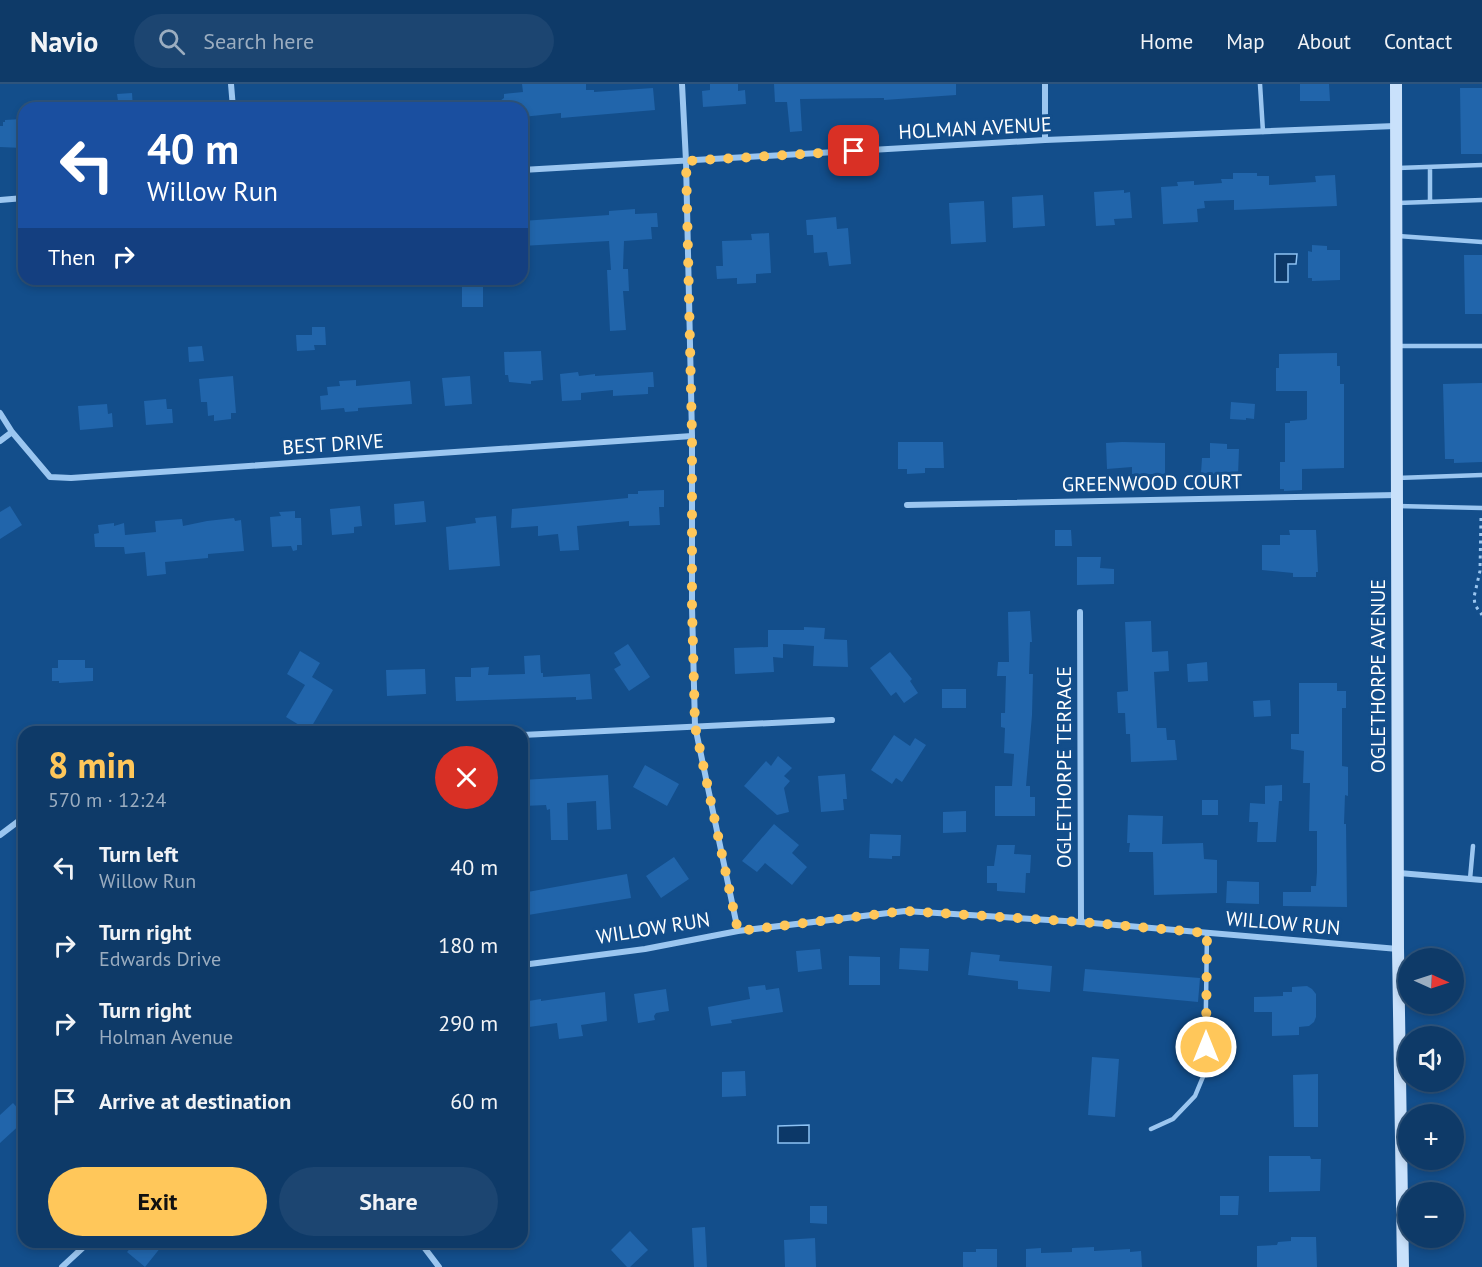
<!DOCTYPE html>
<meta charset="utf-8">
<style>
:root{--surface:#0e3a68;--page:#1c4571;--text:#f1f3f6;--muted:#9badc0;--line:#2e547c;--accent:#ffc75a}
body{margin:0;font-family:"PT Sans",sans-serif;background:var(--page);color:var(--text);height:100vh;display:flex;flex-direction:column;font-size:22px;white-space:nowrap}
*{box-sizing:border-box;margin:0}
p{font-size:20px;color:var(--muted)}
.icon{flex:none;width:33px;height:33px;fill:none;stroke:currentColor;stroke-width:2;stroke-linecap:round;stroke-linejoin:round}
.map{position:relative;flex:1;overflow:hidden}
.drawer{position:absolute;left:18px;top:642px;width:510px;height:522px;display:flex;flex-direction:column;background:var(--surface);border-radius:18px;box-shadow:0 3px 9px #0003,0 0 0 2px var(--line)}
.drawer>*{flex:none}
.guide{position:absolute;left:18px;top:18px;width:510px;height:183px;border-radius:18px;box-shadow:0 3px 9px #0003,0 0 0 2px var(--line);background:#1a4fa0;color:#fff;overflow:hidden}
.needle{width:39px;rotate:93deg}
.controls{position:absolute;left:1398px;top:864px;display:grid;gap:12px}
.controls a{display:grid;place-items:center;width:66px;height:66px;border-radius:50%;background:var(--surface);box-shadow:0 3px 9px #0003,0 0 0 2px var(--line);font-size:30px}
.pin{position:absolute;display:grid;place-items:center;width:51px;height:51px;color:#fff;margin:-26px;border-radius:12px;box-shadow:0 3px 9px #0006}
.me{position:absolute;width:66px;margin:-33px;rotate:0deg;stroke-linejoin:round;filter:drop-shadow(0 0 4px #0008)}
.turn{display:flex;align-items:center;gap:21px;height:126px;padding:0 30px;font-size:27px}
.turn .icon{width:78px;height:78px;stroke-width:2.5}
.turn b{display:block;font-size:42px;line-height:51px}
.then{display:flex;align-items:center;height:57px;padding:0 30px;background:#0003;gap:12px;font-size:22px}
.round{display:grid;place-items:center;flex:none;width:63px;height:63px;border-radius:32px;background:var(--page)}
.headline{display:flex;align-items:center;justify-content:space-between;height:102px;padding:0 30px}
h1{font-size:36px;font-weight:600;line-height:45px;color:var(--accent)}
.button{display:flex;gap:12px;margin-top:auto;padding:12px 30px}
.button a{flex:1;height:69px;border-radius:36px;background:var(--accent);color:#111;font-size:24px;font-weight:600;line-height:69px;text-align:center}
.button a+a{background:var(--page);color:var(--text)}
ul{padding:0;list-style:none}
li{display:flex;align-items:center;gap:18px;height:78px;padding:0 30px}
li div{flex:1}
li b{display:block;font-size:22px}
li em{font-style:normal}
header{display:flex;align-items:center;gap:36px;box-sizing:border-box;height:84px;padding:0 30px;background:var(--surface);border-bottom:2px solid var(--line)}
header strong{font-size:28px}
nav{display:flex;gap:33px;margin-inline-start:auto;font-size:21px}
.search{width:420px;height:54px;background:var(--page);display:flex;align-items:center;gap:15px;box-sizing:border-box;padding:0 21px;border-radius:33px;color:var(--muted);font-size:22px}
.map>svg:first-child{display:block}
.water{fill:#0c3868;stroke:#8dc2f4;stroke-width:1.5}
.building{fill:#2165ab}
.lines{fill:none;stroke-linecap:round;stroke-linejoin:round}
.path{stroke:#9bc6f0;stroke-width:3;stroke-dasharray:3 4.5;stroke-linecap:butt}
.service{stroke:#9bc6f0;stroke-width:4.5}
.minor{stroke:#9bc6f0;stroke-width:6}
.secondary{stroke:#c9e1fb;stroke-width:12}
.route{stroke:#ffc75a;stroke-width:10;stroke-dasharray:0 18}
.labels{text-anchor:middle;stroke-width:6;stroke-linejoin:round;paint-order:stroke}
.street-label{font-size:20px;fill:#fff;stroke:#134e8b}
</style>
<header>
<strong>Navio</strong>
<div class="search"><svg class="icon" aria-label="search" viewBox="0 0 24 24"><circle cx="10" cy="10" r="6"/><path d="M15 15l6 6"/></svg>Search here</div>
<nav><a>Home</a><a>Map</a><a>About</a><a>Contact</a></nav>
</header>
<div class="map">
<svg width="1482" height="1183" viewBox="0 0 1482 1183">
<rect width="100%" height="100%" fill="#134e8b"/>
<!-- water -->
<path class="water" d="M 1275,170 L 1297,170 L 1296,180 L 1288,180 L 1288,198 L 1275,198 Z
M 809,1041 L 809,1059 L 778,1059 L 778,1042 Z"/>
<!-- building -->
<path class="building" d="M 522,0 L 586,0 L 586,6 L 594,6 L 594,8 L 653,4 L 655,26 L 561,34 L 561,29 L 522,33 L 522,24 L 490,24 L 504,14 L 504,10 L 523,8 Z
M 710,0 L 738,0 L 738,7 L 745,6 L 746,20 L 703,23 L 702,7 L 710,6 Z
M 774,0 L 956,0 L 956,11 L 884,16 L 884,14 L 800,15 L 802,47 L 790,48 L 787,18 L 775,18 Z
M 1300,0 L 1329,0 L 1330,17 L 1300,17 Z
M 1460,4 L 1482,4 L 1482,70 L 1461,70 Z
M 132,9 L 133,24 L 119,24 L 117,10 Z
M 21,35 L 23,64 L 0,63 L 0,42 L 3,42 L 3,38 L 5,38 L 5,36 Z
M 1233,89 L 1257,89 L 1257,92 L 1269,92 L 1269,101 L 1316,98 L 1315,92 L 1335,91 L 1337,122 L 1234,126 L 1234,116 L 1204,117 L 1205,124 L 1197,125 L 1198,138 L 1163,140 L 1161,103 L 1178,102 L 1177,98 L 1194,97 L 1194,101 L 1222,99 L 1221,95 L 1233,95 Z
M 1124,106 L 1124,109 L 1130,108 L 1132,134 L 1114,135 L 1115,141 L 1096,142 L 1094,108 Z
M 1043,111 L 1045,142 L 1013,144 L 1012,113 Z
M 984,117 L 986,158 L 951,160 L 949,119 Z
M 635,125 L 635,130 L 657,129 L 658,143 L 651,143 L 652,155 L 624,157 L 623,185 L 628,185 L 629,207 L 623,207 L 626,246 L 610,247 L 607,186 L 611,186 L 609,157 L 522,162 L 522,137 L 609,131 L 609,127 Z
M 836,133 L 837,145 L 848,144 L 851,180 L 829,182 L 827,168 L 814,169 L 813,151 L 807,151 L 806,136 Z
M 769,149 L 771,189 L 756,190 L 756,199 L 737,200 L 737,194 L 717,195 L 716,182 L 723,182 L 722,157 L 752,156 L 751,150 Z
M 1312,161 L 1327,162 L 1327,166 L 1340,166 L 1340,196 L 1312,197 L 1312,194 L 1308,194 L 1308,167 L 1312,168 Z
M 1464,171 L 1482,171 L 1482,230 L 1465,230 Z
M 462,195 L 483,195 L 483,223 L 462,223 Z
M 312,243 L 325,243 L 326,261 L 314,261 L 315,266 L 297,267 L 296,251 L 312,251 Z
M 202,262 L 204,277 L 189,278 L 188,263 Z
M 541,267 L 543,296 L 531,297 L 531,300 L 509,298 L 508,291 L 505,291 L 504,268 Z
M 1337,269 L 1337,282 L 1340,282 L 1340,300 L 1344,300 L 1344,384 L 1302,385 L 1302,406 L 1284,407 L 1284,405 L 1280,405 L 1280,378 L 1285,378 L 1285,339 L 1290,339 L 1290,337 L 1305,336 L 1307,335 L 1307,307 L 1276,307 L 1276,284 L 1279,284 L 1279,270 Z
M 578,288 L 579,292 L 595,290 L 595,292 L 653,288 L 654,303 L 648,303 L 648,310 L 613,312 L 613,306 L 581,309 L 581,316 L 562,317 L 560,290 Z
M 233,292 L 236,329 L 231,329 L 231,335 L 214,337 L 214,331 L 208,332 L 207,318 L 201,318 L 199,295 Z
M 470,292 L 472,320 L 445,322 L 442,294 Z
M 356,296 L 356,302 L 410,297 L 412,320 L 358,324 L 358,327 L 345,328 L 344,324 L 321,326 L 320,312 L 328,311 L 327,303 L 340,302 L 339,297 Z
M 1482,299 L 1482,378 L 1454,379 L 1454,375 L 1445,375 L 1443,300 Z
M 166,315 L 167,325 L 172,325 L 173,339 L 146,341 L 144,317 Z
M 1231,318 L 1255,320 L 1254,335 L 1246,334 L 1246,336 L 1230,335 Z
M 107,320 L 108,330 L 112,329 L 113,343 L 80,346 L 78,322 Z
M 898,358 L 943,358 L 944,384 L 925,384 L 925,389 L 907,390 L 907,385 L 898,385 Z
M 1122,358 L 1165,359 L 1165,390 L 1132,390 L 1132,383 L 1107,385 L 1106,359 Z
M 1210,359 L 1227,360 L 1227,365 L 1239,365 L 1238,391 L 1228,390 L 1228,402 L 1214,402 L 1214,390 L 1201,389 L 1202,374 L 1210,374 Z
M 664,406 L 664,423 L 659,423 L 660,441 L 629,442 L 629,437 L 577,442 L 579,466 L 560,467 L 558,450 L 538,452 L 538,442 L 511,444 L 512,425 L 628,414 L 628,410 L 638,410 L 638,407 Z
M 424,417 L 426,438 L 395,441 L 394,420 Z
M 10,422 L 22,441 L 0,455 L 0,428 Z
M 360,422 L 362,442 L 354,443 L 354,449 L 332,451 L 330,425 Z
M 295,427 L 295,434 L 301,434 L 302,461 L 297,461 L 297,466 L 293,467 L 291,462 L 272,463 L 270,433 L 281,432 L 279,428 Z
M 496,432 L 500,482 L 449,486 L 446,443 L 476,439 L 475,434 Z
M 234,434 L 235,437 L 241,436 L 244,467 L 208,470 L 208,474 L 165,478 L 166,490 L 147,492 L 145,468 L 125,470 L 124,463 L 95,463 L 94,450 L 99,449 L 98,441 L 114,439 L 114,442 L 124,439 L 125,451 L 156,448 L 155,437 L 182,435 L 183,442 L 207,437 Z
M 1055,446 L 1071,446 L 1072,462 L 1055,462 Z
M 1289,446 L 1316,446 L 1318,488 L 1316,488 L 1316,493 L 1293,493 L 1293,489 L 1262,486 L 1262,461 L 1280,461 L 1280,451 L 1290,451 Z
M 1077,473 L 1101,473 L 1100,484 L 1114,485 L 1114,500 L 1077,501 Z
M 1030,527 L 1032,558 L 1030,558 L 1029,590 L 1033,590 L 1032,631 L 1026,702 L 1030,702 L 1030,713 L 1035,713 L 1035,732 L 995,732 L 995,702 L 1012,702 L 1014,670 L 1004,669 L 1005,644 L 1001,643 L 1001,629 L 1005,629 L 1006,592 L 997,592 L 998,578 L 1009,578 L 1008,528 Z
M 1151,537 L 1152,568 L 1168,567 L 1169,587 L 1154,588 L 1157,644 L 1166,644 L 1167,656 L 1175,656 L 1177,676 L 1131,678 L 1130,650 L 1126,650 L 1125,629 L 1118,629 L 1117,608 L 1128,607 L 1125,538 Z
M 804,543 L 825,544 L 824,555 L 847,556 L 848,583 L 813,582 L 814,562 L 783,560 L 783,574 L 773,573 L 774,588 L 735,590 L 734,564 L 768,563 L 768,546 L 804,546 Z
M 628,560 L 650,593 L 629,607 L 614,585 L 621,581 L 614,569 Z
M 300,567 L 320,579 L 312,593 L 333,606 L 309,647 L 286,633 L 305,601 L 287,590 Z
M 890,568 L 912,595 L 910,597 L 918,609 L 904,619 L 896,608 L 891,612 L 870,584 Z
M 540,571 L 541,589 L 543,589 L 543,593 L 590,590 L 592,615 L 576,616 L 576,613 L 456,617 L 455,593 L 471,593 L 471,584 L 489,583 L 488,591 L 525,590 L 524,572 Z
M 58,576 L 85,576 L 85,584 L 93,584 L 93,597 L 59,599 L 59,597 L 52,597 L 52,584 L 58,584 Z
M 1207,578 L 1208,597 L 1188,598 L 1187,580 Z
M 425,585 L 426,610 L 387,612 L 386,586 Z
M 1299,599 L 1337,599 L 1337,607 L 1346,607 L 1346,624 L 1342,624 L 1342,682 L 1348,683 L 1348,712 L 1345,711 L 1344,740 L 1346,740 L 1347,823 L 1283,822 L 1283,808 L 1311,808 L 1311,802 L 1316,802 L 1317,788 L 1317,747 L 1309,747 L 1310,699 L 1303,699 L 1304,667 L 1291,665 L 1291,650 L 1299,650 Z
M 942,605 L 966,605 L 966,624 L 942,624 Z
M 1270,616 L 1271,632 L 1254,633 L 1253,617 Z
M 894,651 L 910,662 L 915,654 L 926,661 L 902,698 L 896,694 L 892,700 L 871,686 Z
M 778,672 L 792,684 L 784,692 L 790,697 L 784,704 L 789,728 L 777,731 L 744,702 L 766,677 L 771,682 Z
M 645,681 L 679,700 L 667,722 L 633,703 Z
M 845,690 L 847,715 L 843,715 L 844,726 L 821,728 L 818,692 Z
M 608,691 L 611,745 L 597,746 L 596,717 L 567,719 L 568,756 L 551,756 L 550,725 L 547,726 L 546,721 L 524,722 L 522,696 Z
M 1282,701 L 1282,717 L 1279,717 L 1276,758 L 1257,758 L 1258,738 L 1249,738 L 1250,719 L 1265,720 L 1265,702 Z
M 1202,716 L 1218,716 L 1218,731 L 1202,731 Z
M 966,727 L 966,748 L 943,749 L 943,728 Z
M 1128,731 L 1163,732 L 1162,760 L 1203,759 L 1204,775 L 1217,776 L 1217,809 L 1154,811 L 1153,768 L 1129,768 L 1130,759 L 1127,759 Z
M 774,740 L 799,761 L 792,769 L 807,783 L 792,801 L 765,779 L 757,788 L 742,777 Z
M 870,750 L 901,751 L 900,772 L 892,772 L 892,775 L 869,774 Z
M 997,761 L 1015,761 L 1014,770 L 1031,771 L 1030,789 L 1026,789 L 1025,809 L 997,807 L 997,799 L 987,799 L 987,782 L 994,782 Z
M 674,773 L 689,795 L 661,814 L 646,792 Z
M 627,790 L 631,814 L 522,832 L 522,809 Z
M 1227,797 L 1259,798 L 1259,820 L 1226,819 Z
M 900,864 L 929,865 L 928,887 L 899,885 Z
M 820,865 L 822,885 L 798,888 L 796,867 Z
M 971,868 L 1000,871 L 999,877 L 1052,882 L 1050,908 L 1018,905 L 1018,897 L 968,891 Z
M 849,872 L 880,873 L 880,901 L 849,901 Z
M 1085,885 L 1200,894 L 1198,918 L 1083,907 Z
M 765,901 L 766,906 L 779,904 L 783,928 L 731,936 L 732,939 L 711,942 L 708,923 L 750,915 L 748,903 Z
M 1307,902 L 1312,905 L 1316,910 L 1316,933 L 1314,938 L 1309,942 L 1299,943 L 1299,951 L 1272,952 L 1272,928 L 1254,928 L 1254,913 L 1283,912 L 1283,908 L 1292,908 L 1292,903 Z
M 666,905 L 669,927 L 656,929 L 654,932 L 655,936 L 638,939 L 634,910 Z
M 605,908 L 607,937 L 581,941 L 583,952 L 559,955 L 557,939 L 522,944 L 522,918 L 541,915 L 541,917 Z
M 1092,973 L 1119,975 L 1115,1033 L 1088,1031 Z
M 745,987 L 746,1012 L 722,1013 L 722,988 Z
M 1318,990 L 1318,1043 L 1294,1043 L 1293,991 Z
M 13,1019 L 24,1031 L 24,1037 L 0,1059 L 0,1031 Z
M 1269,1072 L 1310,1072 L 1311,1075 L 1321,1075 L 1320,1107 L 1269,1108 Z
M 1220,1112 L 1239,1112 L 1238,1131 L 1220,1131 Z
M 810,1122 L 827,1122 L 827,1140 L 810,1139 Z
M 705,1143 L 707,1183 L 694,1183 L 692,1144 Z
M 630,1147 L 648,1166 L 630,1183 L 627,1183 L 611,1166 Z
M 1291,1153 L 1316,1153 L 1317,1183 L 1257,1183 L 1257,1162 L 1277,1161 L 1278,1158 L 1291,1157 Z
M 815,1154 L 816,1183 L 785,1183 L 784,1156 Z
M 136,1158 L 165,1158 L 145,1183 L 127,1168 Z
M 1094,1163 L 1094,1167 L 1130,1165 L 1130,1168 L 1141,1167 L 1142,1183 L 1026,1183 L 1026,1165 L 1041,1164 L 1041,1169 L 1072,1168 L 1072,1164 Z
M 976,1165 L 997,1165 L 997,1183 L 963,1183 L 963,1168 L 976,1168 Z"/>
<g class="lines">
<!-- path -->
<path class="path" d="M 1481,434 L 1480,487 L 1474,513 L 1475,521 L 1482,531"/>
<!-- service -->
<path class="service" d="M 1260,0 L 1263,48
M 1398,84 L 1482,81
M 1430,118 L 1430,83
M 1398,119 L 1482,116
M 1398,152 L 1482,158
M 1399,262 L 1482,262
M 1397,394 L 1482,391
M 1397,422 L 1482,424
M 1470,795 L 1473,762
M 1151,1045 L 1173,1035 L 1195,1012 L 1205,988 L 1207,849"/>
<!-- minor -->
<path class="minor" d="M 231,0 L 233,24
M 682,0 L 686,77 L 692,352 L 692,523 L 695,642 L 738,847
M 1045,56 L 1045,0
M 522,86 L 1045,56 L 1395,42
M 0,116 L 24,114
M 0,329 L 12,348 L 50,393 L 71,394 L 692,352
M 0,357 L 12,348
M 907,421 L 1397,411
M 1080,528 L 1081,838
M 522,651 L 832,636
M 0,751 L 24,733
M 1399,789 L 1482,796
M 522,881 L 645,865 L 738,847 L 905,827 L 1081,838 L 1398,865
M 420,1158 L 439,1183
M 62,1183 L 89,1158"/>
<!-- secondary -->
<path class="secondary" d="M 1396,0 L 1398,865 L 1403,1183"/>
</g>
<g class="lines">
<!-- route -->
<path class="route" d="M 854,67 L 686,77 L 692,352 L 692,523 L 695,642 L 738,847 L 905,827 L 1081,838 L 1207,849 L 1206,963"/>
</g>
<g class="labels">
<!-- street labels -->
<g class="street-label">
<text transform="translate(975 44) rotate(-3)" y="7">HOLMAN AVENUE</text>
<text transform="translate(333 360) rotate(-4)" y="7">BEST DRIVE</text>
<text transform="translate(1152 399) rotate(-1)" y="7">GREENWOOD COURT</text>
<text transform="translate(1378 592) rotate(-90)" y="7">OGLETHORPE AVENUE</text>
<text transform="translate(1064 683) rotate(-90)" y="7">OGLETHORPE TERRACE</text>
<text transform="translate(1283 839) rotate(5)" y="7">WILLOW RUN</text>
<text transform="translate(653 844) rotate(-9)" y="7">WILLOW RUN</text>
</g>
</g>
</svg>
<div class="controls">
<a><svg class="needle" viewBox="-14 -14 28 28"><path d="M0-13l5 13h-10z" fill="#e53935"/><path d="M0 13l5-13h-10z" fill="#9badc0"/></svg></a>
<a><svg class="icon" aria-label="sound" viewBox="0 0 24 24"><path d="M4 9h4l5-4v14l-5-4H4zM17 9q2 3 0 6"/></svg></a>
<a>+</a>
<a>−</a>
</div>
<div class="pin" style="left:854px;top:67px;background:#d93025"><svg class="icon" aria-label="arrive" viewBox="0 0 24 24"><path d="M6 21V4h12l-3 4 3 4H6"/></svg></div>
<svg class="me" style="left:1206px;top:963px" viewBox="-20 -20 40 40"><circle r="17" fill="#ffc75a" stroke="#fff" stroke-width="3"/><path d="M0-11L8 9 0 5-8 9z" fill="#fff"/></svg>
<div class="guide">
<div class="turn"><svg class="icon" aria-label="left" viewBox="0 0 24 24"><path d="M17 20v-9H6M10 6l-5 5 5 5"/></svg><div><b>40 m</b>Willow Run</div></div>
<div class="then">Then<svg class="icon" aria-label="right" viewBox="0 0 24 24"><path d="M7 20v-9h11M14 6l5 5-5 5"/></svg></div>
</div>
<section class="drawer">
<div class="headline"><div><h1>8 min</h1><p>570 m · 12:24</p></div><a class="round" style="background:#d93025;color:#fff"><svg class="icon" aria-label="close" viewBox="0 0 24 24"><path d="M6 6l12 12M18 6L6 18"/></svg></a></div>
<ul>
<li><svg class="icon" aria-label="left" viewBox="0 0 24 24"><path d="M17 20v-9H6M10 6l-5 5 5 5"/></svg><div><b>Turn left</b><p>Willow Run</p></div><em>40 m</em></li>
<li><svg class="icon" aria-label="right" viewBox="0 0 24 24"><path d="M7 20v-9h11M14 6l5 5-5 5"/></svg><div><b>Turn right</b><p>Edwards Drive</p></div><em>180 m</em></li>
<li><svg class="icon" aria-label="right" viewBox="0 0 24 24"><path d="M7 20v-9h11M14 6l5 5-5 5"/></svg><div><b>Turn right</b><p>Holman Avenue</p></div><em>290 m</em></li>
<li><svg class="icon" aria-label="arrive" viewBox="0 0 24 24"><path d="M6 21V4h12l-3 4 3 4H6"/></svg><div><b>Arrive at destination</b></div><em>60 m</em></li>
</ul>
<div class="button"><a>Exit</a><a>Share</a></div>
</section>
</div>
